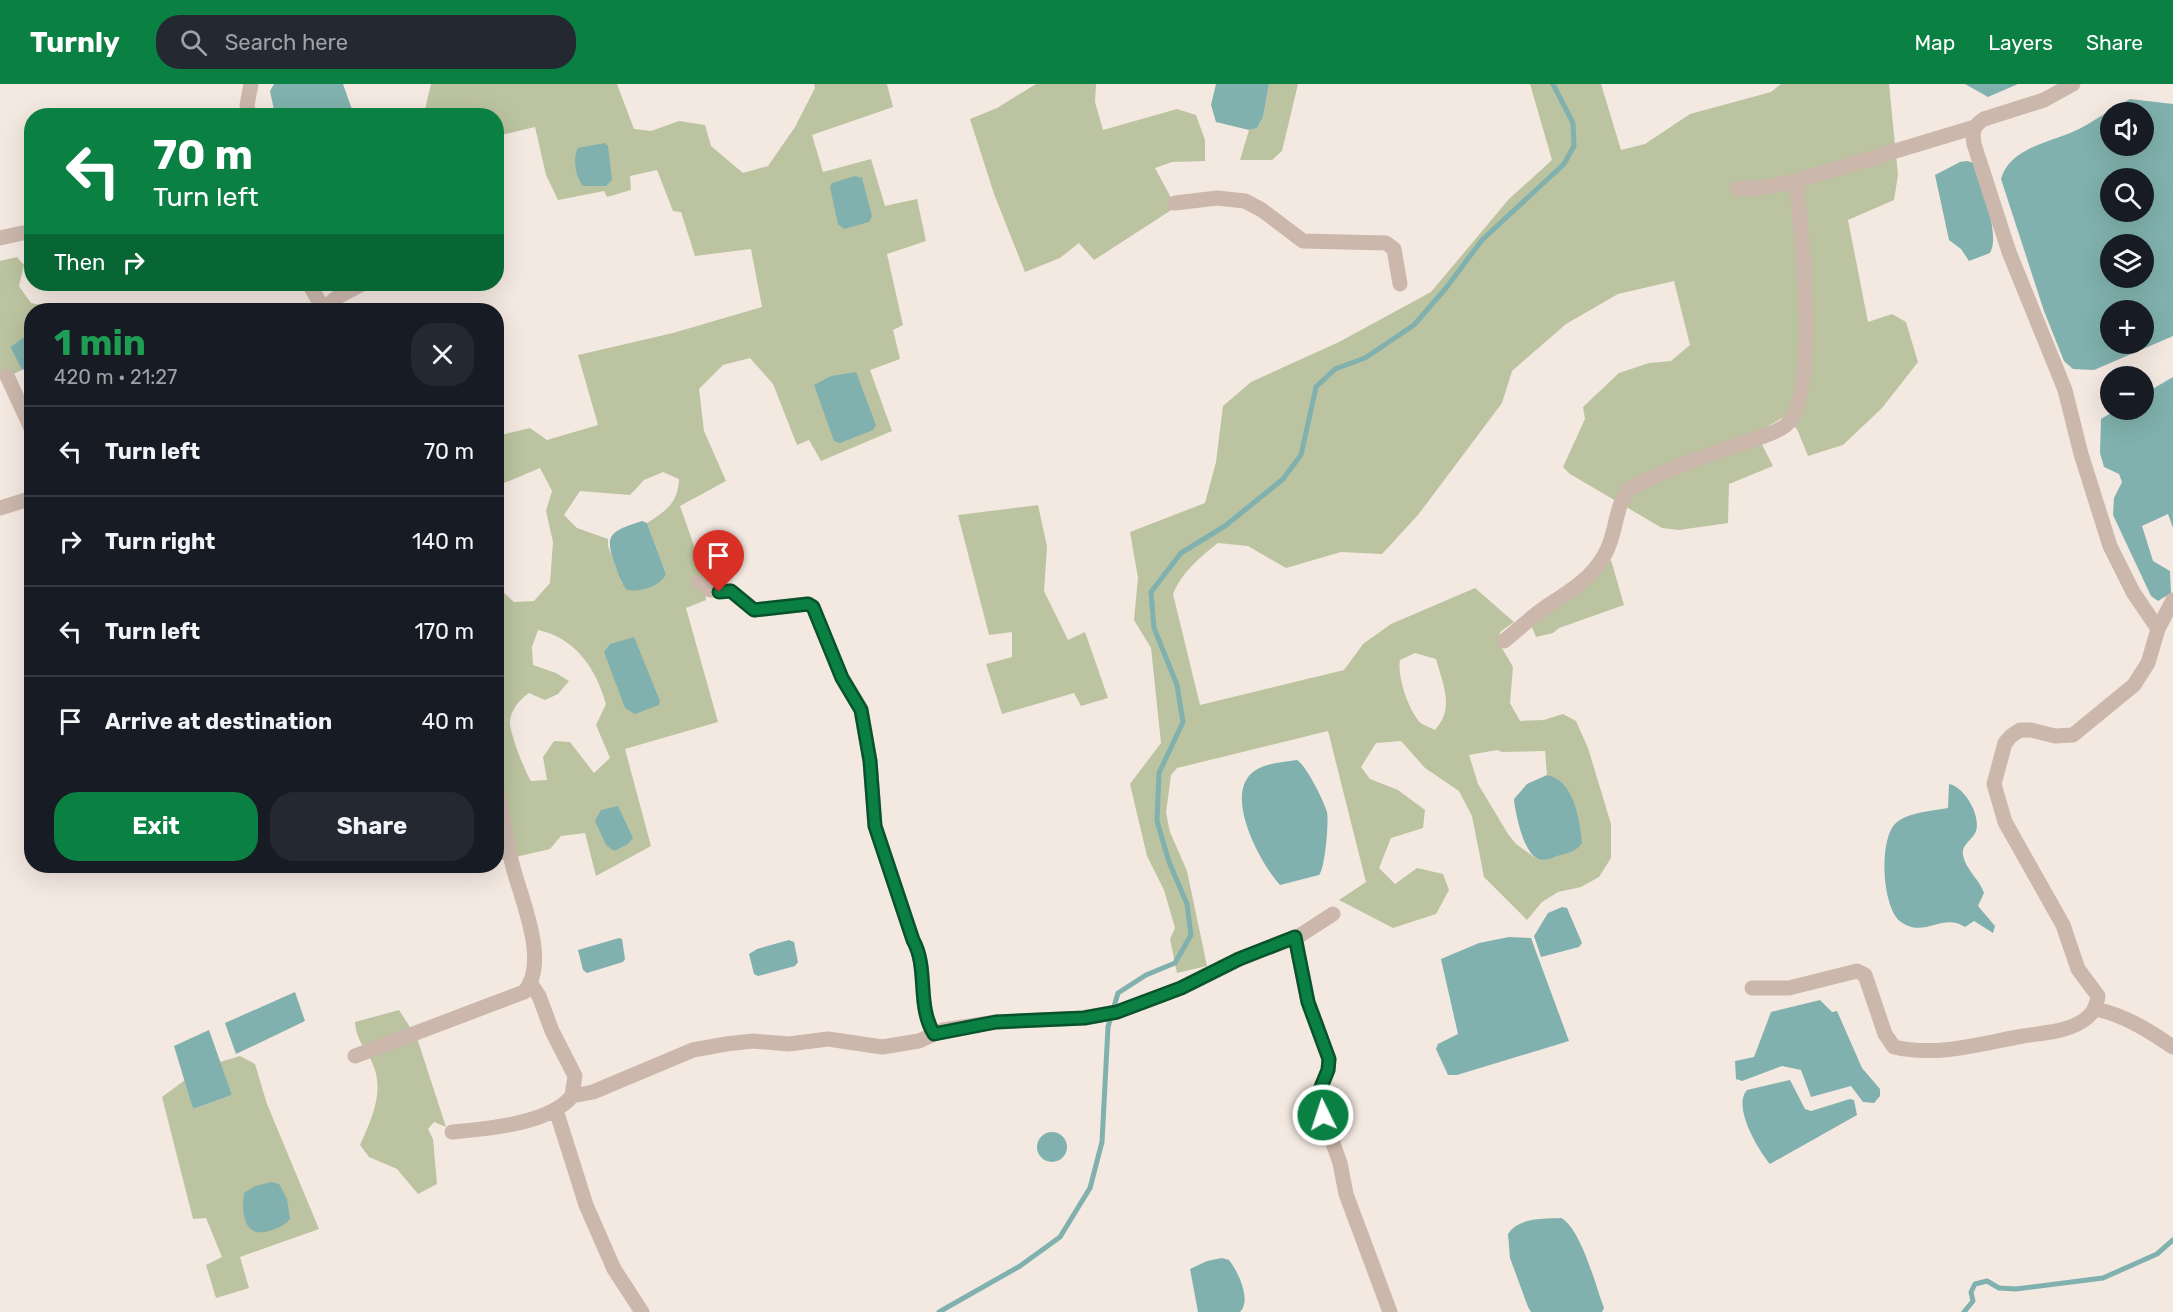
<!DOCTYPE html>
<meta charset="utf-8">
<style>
:root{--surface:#171b24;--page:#242831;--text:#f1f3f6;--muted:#9ea1a6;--line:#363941;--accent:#0b8043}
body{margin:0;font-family:Rubik,sans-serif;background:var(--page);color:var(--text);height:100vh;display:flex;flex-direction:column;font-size:22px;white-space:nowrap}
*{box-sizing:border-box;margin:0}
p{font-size:20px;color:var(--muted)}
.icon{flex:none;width:33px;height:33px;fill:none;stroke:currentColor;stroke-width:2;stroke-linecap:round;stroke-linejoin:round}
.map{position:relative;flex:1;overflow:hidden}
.panel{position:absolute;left:24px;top:219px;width:480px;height:570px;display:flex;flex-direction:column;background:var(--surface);border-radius:24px;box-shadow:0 6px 24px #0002}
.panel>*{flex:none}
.top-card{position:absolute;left:24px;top:24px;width:480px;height:183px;border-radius:24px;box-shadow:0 6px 24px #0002;background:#0b8043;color:#fff;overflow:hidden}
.fabs{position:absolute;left:2100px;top:18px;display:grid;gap:12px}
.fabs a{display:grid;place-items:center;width:54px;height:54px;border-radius:50%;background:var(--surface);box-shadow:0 6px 24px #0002;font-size:30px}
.pin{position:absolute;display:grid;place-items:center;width:51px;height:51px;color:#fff;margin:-62px -26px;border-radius:50% 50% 50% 0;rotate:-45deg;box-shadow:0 0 6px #0007}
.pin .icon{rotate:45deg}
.me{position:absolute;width:66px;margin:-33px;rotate:356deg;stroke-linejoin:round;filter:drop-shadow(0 0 4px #0008)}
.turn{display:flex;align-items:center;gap:21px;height:126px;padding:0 30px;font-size:27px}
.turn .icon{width:78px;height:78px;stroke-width:2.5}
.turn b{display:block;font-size:42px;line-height:51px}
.then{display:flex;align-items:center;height:57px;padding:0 30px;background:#0003;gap:12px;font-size:22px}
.round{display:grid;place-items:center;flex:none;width:63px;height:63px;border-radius:24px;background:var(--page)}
.overview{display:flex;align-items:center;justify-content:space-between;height:102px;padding:0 30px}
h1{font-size:36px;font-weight:700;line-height:45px;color:#1e9e55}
.cta{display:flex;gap:12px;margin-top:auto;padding:12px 30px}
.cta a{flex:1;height:69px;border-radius:24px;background:var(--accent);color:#fff;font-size:24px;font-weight:700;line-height:69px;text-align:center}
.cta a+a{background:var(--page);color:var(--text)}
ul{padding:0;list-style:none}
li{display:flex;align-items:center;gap:18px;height:90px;padding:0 30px;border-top:2px solid var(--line)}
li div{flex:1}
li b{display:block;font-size:22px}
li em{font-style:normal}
header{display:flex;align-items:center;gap:36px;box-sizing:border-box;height:84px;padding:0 30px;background:var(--accent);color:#fff}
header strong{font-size:28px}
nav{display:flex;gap:33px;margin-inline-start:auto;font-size:21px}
.search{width:420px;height:54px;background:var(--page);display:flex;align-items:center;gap:15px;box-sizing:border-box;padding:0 21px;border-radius:24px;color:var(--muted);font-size:22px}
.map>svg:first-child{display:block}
.green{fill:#bcc3a0;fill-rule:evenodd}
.water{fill:#80b1ae;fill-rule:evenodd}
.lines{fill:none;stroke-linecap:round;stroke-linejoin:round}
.stream{stroke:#80b1ae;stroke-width:5}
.street{stroke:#ccb7ac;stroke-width:15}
.route-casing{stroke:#07532c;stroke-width:15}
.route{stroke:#0b8043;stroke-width:10}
</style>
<header>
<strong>Turnly</strong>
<div class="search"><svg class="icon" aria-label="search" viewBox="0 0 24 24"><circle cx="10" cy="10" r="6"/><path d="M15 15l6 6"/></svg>Search here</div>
<nav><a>Map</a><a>Layers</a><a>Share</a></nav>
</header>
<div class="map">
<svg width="2173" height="1228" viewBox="0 0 2173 1228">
<rect width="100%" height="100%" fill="#f4e9e1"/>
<!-- green -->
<path class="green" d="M 431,0 L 617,0 L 634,45 L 651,47 L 679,37 L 705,41 L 711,62 L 743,89 L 768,82 L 795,43 L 815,4 L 814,0 L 887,0 L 893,23 L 812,51 L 823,88 L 871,75 L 885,122 L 917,115 L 926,157 L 887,170 L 903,241 L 893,246 L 900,275 L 870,286 L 892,347 L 821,377 L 809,356 L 797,361 L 773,300 L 750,274 L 723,281 L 699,305 L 704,347 L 726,397 L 680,422 L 704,490 L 706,516 L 686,524 L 718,638 L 625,665 L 651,762 L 596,792 L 585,749 L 561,752 L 550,765 L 502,776 L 497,755 L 496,550 L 501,548 L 502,543 L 497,529 L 497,495 L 503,508 L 514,518 L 534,517 L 550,499 L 553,458 L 546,427 L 552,407 L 540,384 L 497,402 L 497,352 L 530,344 L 547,356 L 598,341 L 578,271 L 673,249 L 762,223 L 751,165 L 695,172 L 681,128 L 673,127 L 657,86 L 630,92 L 631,106 L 607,113 L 604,107 L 558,116 L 546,91 L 535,43 L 497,52 L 496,32 L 428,31 L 425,25 ZM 663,388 L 679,395 C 678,419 666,427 647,439 L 666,490 L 622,500 L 608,462 L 608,455 L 577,444 L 564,431 L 580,407 L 630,411 L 644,396 ZM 538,546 C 576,554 596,585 606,620 L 596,641 L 610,674 L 594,689 L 570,658 L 554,657 L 543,673 L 547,696 L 531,697 C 525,688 510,649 510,639 C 510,626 520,615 529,609 L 545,616 L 558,610 L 569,597 L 556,589 L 533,581 L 532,563 Z
M 1036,0 L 1096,0 L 1095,18 L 1103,46 L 1177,25 L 1196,31 L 1205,56 L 1205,77 L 1172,78 L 1155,84 L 1176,123 L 1094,176 L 1079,159 L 1060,174 L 1025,188 L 994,110 L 970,35 L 997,24 Z
M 1269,0 L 1298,0 L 1282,67 L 1272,76 L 1240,76 L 1249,46 L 1257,44 L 1263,33 Z
M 1530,0 L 1601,0 L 1621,66 L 1645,60 L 1690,30 L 1771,8 L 1781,0 L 1889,0 L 1898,91 L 1894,116 L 1848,136 L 1868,238 L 1892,230 L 1906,238 L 1918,278 L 1882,324 L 1843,361 L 1808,372 L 1797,345 L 1782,334 L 1756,349 L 1773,382 L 1729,400 L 1728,439 L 1679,446 L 1662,444 L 1570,390 L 1563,383 L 1585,335 L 1583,323 L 1619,289 L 1649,279 L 1671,277 L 1690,261 L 1674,197 L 1618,210 L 1566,240 L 1512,287 L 1502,319 L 1418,431 L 1382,470 L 1341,468 L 1286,484 L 1248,462 L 1218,459 C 1199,474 1182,488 1173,510 L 1200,621 L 1344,586 L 1363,560 L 1391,540 L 1475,504 L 1514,538 L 1500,548 L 1499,559 L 1513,583 L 1510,619 L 1520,637 L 1544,636 L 1563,630 L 1576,637 L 1588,664 L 1611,740 L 1611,774 L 1599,793 L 1581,803 L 1558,808 L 1542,818 L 1527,836 L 1484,793 L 1472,732 L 1459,707 L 1425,684 L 1401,657 L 1376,659 L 1361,683 L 1370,695 L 1398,706 L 1425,726 L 1423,744 L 1391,754 L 1379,784 L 1395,800 L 1417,784 L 1443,790 L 1449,806 L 1436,830 L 1393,844 L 1339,816 L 1366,798 L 1328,647 L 1177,684 L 1171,691 L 1166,729 L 1170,748 L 1187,787 L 1207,882 L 1177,889 L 1170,855 L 1175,844 L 1164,806 L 1147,772 L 1130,700 L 1161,659 L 1151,564 L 1134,536 L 1138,494 L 1130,448 L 1205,419 L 1216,378 L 1223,322 L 1251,298 L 1339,258 L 1431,208 L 1509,115 L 1552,76 ZM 1415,569 L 1436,575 C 1443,601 1455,624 1435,646 C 1431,644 1426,642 1422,640 C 1409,629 1397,592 1400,576 ZM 1497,666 L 1502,668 L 1545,667 L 1547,691 L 1553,693 L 1537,775 L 1516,760 L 1508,750 L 1478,700 L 1469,671 Z
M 17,173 L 24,181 L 19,202 L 31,219 L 46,222 L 50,226 L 32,226 L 31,255 L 29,251 L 10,263 L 22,286 L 0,296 L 0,177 Z
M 1038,421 L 1047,462 L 1044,507 L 1068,556 L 1085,548 L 1108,614 L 1081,622 L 1074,609 L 1002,630 L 986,580 L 1012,573 L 1012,548 L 989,551 L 958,431 Z
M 1611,476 L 1624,521 L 1559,544 L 1553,549 L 1536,553 L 1531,541 Z
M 399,926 L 417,954 L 446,1043 L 434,1038 L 428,1045 L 433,1055 L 437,1100 L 418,1110 L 397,1085 L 369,1073 L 360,1061 C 372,1034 386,1006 371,976 C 363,962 356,954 355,938 Z
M 240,972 L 255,980 L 267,1020 L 319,1145 L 240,1173 L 249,1204 L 216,1214 L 206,1181 L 222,1173 L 206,1134 L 193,1135 L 162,1013 L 185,996 L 193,1025 L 232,1011 L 220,978 Z"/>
<!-- water -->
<path class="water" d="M 274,0 L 343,0 L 354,31 L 275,31 L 270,7 Z
M 1216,0 L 1269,0 L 1263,33 L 1257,44 L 1249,46 L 1216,38 L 1211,21 Z
M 1965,0 L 2018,0 L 1988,13 Z
M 2130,15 L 2173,20 L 2173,252 L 2094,286 L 2073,285 L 2064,277 L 2044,227 L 2001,95 C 2010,62 2057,57 2081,44 C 2098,35 2113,23 2130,15 ZM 2110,28 L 2144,28 L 2144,62 L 2110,62 ZM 2110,94 L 2144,94 L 2144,128 L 2110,128 ZM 2110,160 L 2144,160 L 2144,194 L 2110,194 ZM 2110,226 L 2144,226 L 2144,260 L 2110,260 Z
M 605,59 L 608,62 L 612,96 L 606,102 L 583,102 C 576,94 572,74 578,64 Z
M 1967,77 L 1974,79 C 1980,102 2001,149 1990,169 L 1969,177 L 1961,165 L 1949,156 L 1935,91 L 1960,78 Z
M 855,92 L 862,94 L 872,132 L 869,138 L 844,145 L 838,140 L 830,103 L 832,99 Z
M 29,250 L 31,282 L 22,286 L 10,263 Z
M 856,288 L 876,341 L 873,346 L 840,359 L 834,357 L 814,301 L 831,292 Z
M 2173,293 L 2173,444 L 2168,430 L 2142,442 L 2153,477 L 2170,487 L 2171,509 L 2158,517 L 2151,512 L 2113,431 L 2114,414 L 2122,398 L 2119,390 L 2104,383 L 2100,369 L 2101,335 L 2116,326 L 2144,326 L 2144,310 Z
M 642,437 L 647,439 L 666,490 C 660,503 640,508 627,506 C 621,499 618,490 615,481 C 603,449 612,447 642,437 Z
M 634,553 L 660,617 L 659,621 L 635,630 L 625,624 L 604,568 L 610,560 Z
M 1297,676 C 1306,681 1324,717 1327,728 C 1329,737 1325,786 1319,791 L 1280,801 C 1261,780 1223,712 1253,688 C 1264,679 1284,678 1297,676 Z
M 1547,691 C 1574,696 1580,736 1582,759 C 1576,768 1567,769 1557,772 C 1552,774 1545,777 1539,775 C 1524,772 1515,728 1514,715 L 1527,700 Z
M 1949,700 C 1965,703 1981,732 1976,747 C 1973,756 1961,760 1963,771 C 1965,785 1980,796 1984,809 L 1978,822 L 1995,842 L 1993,849 L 1974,837 L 1965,843 C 1942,828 1925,855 1901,838 C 1882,825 1878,755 1896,739 C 1908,728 1933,727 1948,724 Z
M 618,722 L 633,754 L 628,760 L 614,767 L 606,761 L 595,737 L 601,726 Z
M 1562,823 L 1567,824 L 1582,859 L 1579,863 L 1541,873 L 1534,852 L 1548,829 Z
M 1509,853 L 1531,854 L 1569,957 L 1457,991 L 1448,991 L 1436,965 L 1438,960 L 1458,950 L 1441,875 L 1479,859 Z
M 619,854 L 622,855 L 625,875 L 623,878 L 587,889 L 583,886 L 578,866 Z
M 789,856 L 794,858 L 798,878 L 795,882 L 758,892 L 754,890 L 749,870 L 757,865 Z
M 295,908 L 305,937 L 236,970 L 225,939 Z
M 1820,916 L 1832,928 L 1837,927 L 1862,984 L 1880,1005 L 1880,1012 L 1874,1019 L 1863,1018 L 1851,1002 L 1811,1013 L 1801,986 L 1782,982 L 1742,997 L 1736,995 L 1735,977 L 1754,973 L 1771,928 Z
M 209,946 L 232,1011 L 193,1025 L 174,962 Z
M 1790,996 L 1805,1025 L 1811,1027 L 1850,1015 L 1854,1016 L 1857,1031 L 1770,1080 C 1758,1066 1732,1022 1747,1006 Z
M1037 1063a15 15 0 1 1 30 0a15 15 0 1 1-30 0Z
M 272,1098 L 279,1100 L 287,1115 L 290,1135 C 284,1142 278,1144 269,1147 C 244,1155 241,1128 244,1109 L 255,1102 Z
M 1561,1134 C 1581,1144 1596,1203 1604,1224 L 1602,1228 L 1531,1228 L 1528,1223 L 1510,1174 L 1508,1150 C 1519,1133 1543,1135 1561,1134 Z
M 1222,1174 L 1229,1176 C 1238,1187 1252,1217 1240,1228 L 1198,1228 L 1190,1185 L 1207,1177 Z"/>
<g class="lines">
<!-- stream -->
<path class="stream" d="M 939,1228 L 1020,1182 L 1060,1153 L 1090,1104 L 1102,1058 L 1108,943 L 1118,909 L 1146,891 L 1175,879 L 1191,851 L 1187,820 L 1169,778 L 1157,737 L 1159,689 L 1183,638 L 1177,601 L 1154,544 L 1151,508 L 1181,469 L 1225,442 L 1283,395 L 1301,371 L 1316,303 L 1335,285 L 1365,274 L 1414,241 L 1446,204 L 1482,156 L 1564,80 L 1574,62 L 1573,39 L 1553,0
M 1964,1228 L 1973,1217 L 1971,1208 L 1975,1200 L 1987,1197 L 1999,1204 L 2016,1205 L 2103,1194 L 2157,1170 L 2173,1156"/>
<!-- street -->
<path class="street" d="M 2073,0 L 2044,16 L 1984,35 C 1973,42 1972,48 1974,60 L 2009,168 L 2065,306 L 2081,370 L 2110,462 L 2133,508 L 2158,545
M 249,32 L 247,21 L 251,0
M 1737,105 L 1767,103 L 1796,97 L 1975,43
M 1175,119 L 1217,114 L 1245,117 L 1262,126 L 1303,157 L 1386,159 L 1394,165 L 1400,200
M 0,154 L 32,147
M 309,200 L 324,226
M 327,226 C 330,213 351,207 362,200
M 7,292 L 32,346
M 0,424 L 32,414
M 699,498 L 710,506 L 731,507 L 754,526 L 808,520 L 813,523 L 842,594 L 861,625 L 870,677 L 875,742 L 913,856 C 929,885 916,920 934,950
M 1504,557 C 1518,546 1532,532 1547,522 C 1569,508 1592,494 1605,470 C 1617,449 1614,424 1629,405 C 1662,387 1699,374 1734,362 C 1750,356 1771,352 1785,342 C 1821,313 1801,142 1796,97
M 1295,853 L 1308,918 L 1329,975 L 1328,986 L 1319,1008 L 1323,1031 L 1340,1079 L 1346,1110 L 1390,1228
M 1752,904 L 1789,904 L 1857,887 L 1865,891 L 1885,950 L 1894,963 C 1937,973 1979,960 2023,952 C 2042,949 2065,948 2081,938 C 2092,931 2096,925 2098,912 L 2078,885 L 2063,841 L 2005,738 L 1994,700 L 2005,659 L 2011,652 L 2020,646 L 2031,646 L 2055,652 L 2073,651 L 2134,601 L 2148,579 L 2158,545 L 2173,516
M 2096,925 C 2126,932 2148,946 2173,963
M 355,972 L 524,908 C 550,879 521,815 513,783 C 506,757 504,731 496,705
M 572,1012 L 593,1008 L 693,966 L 726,960 L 753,957 L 789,960 L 828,955 L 882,963 L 919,957 L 943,946 L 996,938 L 1084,934 L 1117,928 L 1181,904 L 1239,875 L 1299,852 L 1333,830
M 556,1026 L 586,1121 L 614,1185 L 642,1228
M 452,1048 C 485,1045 550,1040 572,1012 L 575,992 L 552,947 L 539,912 L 531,900"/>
</g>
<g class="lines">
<!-- route casing -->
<g class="route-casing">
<path id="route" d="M 719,508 L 731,507 L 754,526 L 808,520 L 813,523 L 842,594 L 861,626 L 870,677 L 875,742 L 913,856 C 929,885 916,920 934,950 L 996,938 L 1084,934 L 1117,928 L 1181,904 L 1239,875 L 1295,853 L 1308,918 L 1329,975 L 1328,986 L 1319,1008 L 1323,1031"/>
</g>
<!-- route -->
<use href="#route" class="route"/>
</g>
</svg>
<div class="fabs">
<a><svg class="icon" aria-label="sound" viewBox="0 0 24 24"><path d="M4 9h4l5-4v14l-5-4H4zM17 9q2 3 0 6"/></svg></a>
<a><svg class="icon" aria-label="search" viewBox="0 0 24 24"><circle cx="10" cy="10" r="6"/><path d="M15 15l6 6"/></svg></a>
<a><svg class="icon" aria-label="layers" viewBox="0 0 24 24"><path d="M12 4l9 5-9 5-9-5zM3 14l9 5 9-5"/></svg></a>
<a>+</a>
<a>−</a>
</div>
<div class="pin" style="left:719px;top:508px;background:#d93025"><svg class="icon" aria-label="arrive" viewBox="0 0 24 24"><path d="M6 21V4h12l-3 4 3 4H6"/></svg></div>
<svg class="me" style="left:1323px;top:1031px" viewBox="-20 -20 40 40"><circle r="17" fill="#0b8043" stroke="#fff" stroke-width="3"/><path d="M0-11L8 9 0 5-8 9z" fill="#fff"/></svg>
<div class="top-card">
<div class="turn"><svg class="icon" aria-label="left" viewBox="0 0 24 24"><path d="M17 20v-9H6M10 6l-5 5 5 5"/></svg><div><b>70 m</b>Turn left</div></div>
<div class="then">Then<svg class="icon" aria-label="right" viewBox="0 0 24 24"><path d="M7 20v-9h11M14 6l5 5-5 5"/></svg></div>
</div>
<section class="panel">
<div class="overview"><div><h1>1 min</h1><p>420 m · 21:27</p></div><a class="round"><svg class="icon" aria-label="close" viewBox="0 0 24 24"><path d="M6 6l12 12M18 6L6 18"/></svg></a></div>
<ul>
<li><svg class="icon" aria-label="left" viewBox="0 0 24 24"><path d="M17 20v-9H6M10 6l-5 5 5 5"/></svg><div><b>Turn left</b></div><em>70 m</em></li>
<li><svg class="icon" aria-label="right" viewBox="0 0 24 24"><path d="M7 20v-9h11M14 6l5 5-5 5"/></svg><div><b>Turn right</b></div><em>140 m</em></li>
<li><svg class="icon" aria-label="left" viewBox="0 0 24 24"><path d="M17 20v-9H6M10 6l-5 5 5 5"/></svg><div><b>Turn left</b></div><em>170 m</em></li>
<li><svg class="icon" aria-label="arrive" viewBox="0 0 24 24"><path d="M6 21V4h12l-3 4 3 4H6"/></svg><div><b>Arrive at destination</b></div><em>40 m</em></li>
</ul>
<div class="cta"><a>Exit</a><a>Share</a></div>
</section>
</div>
